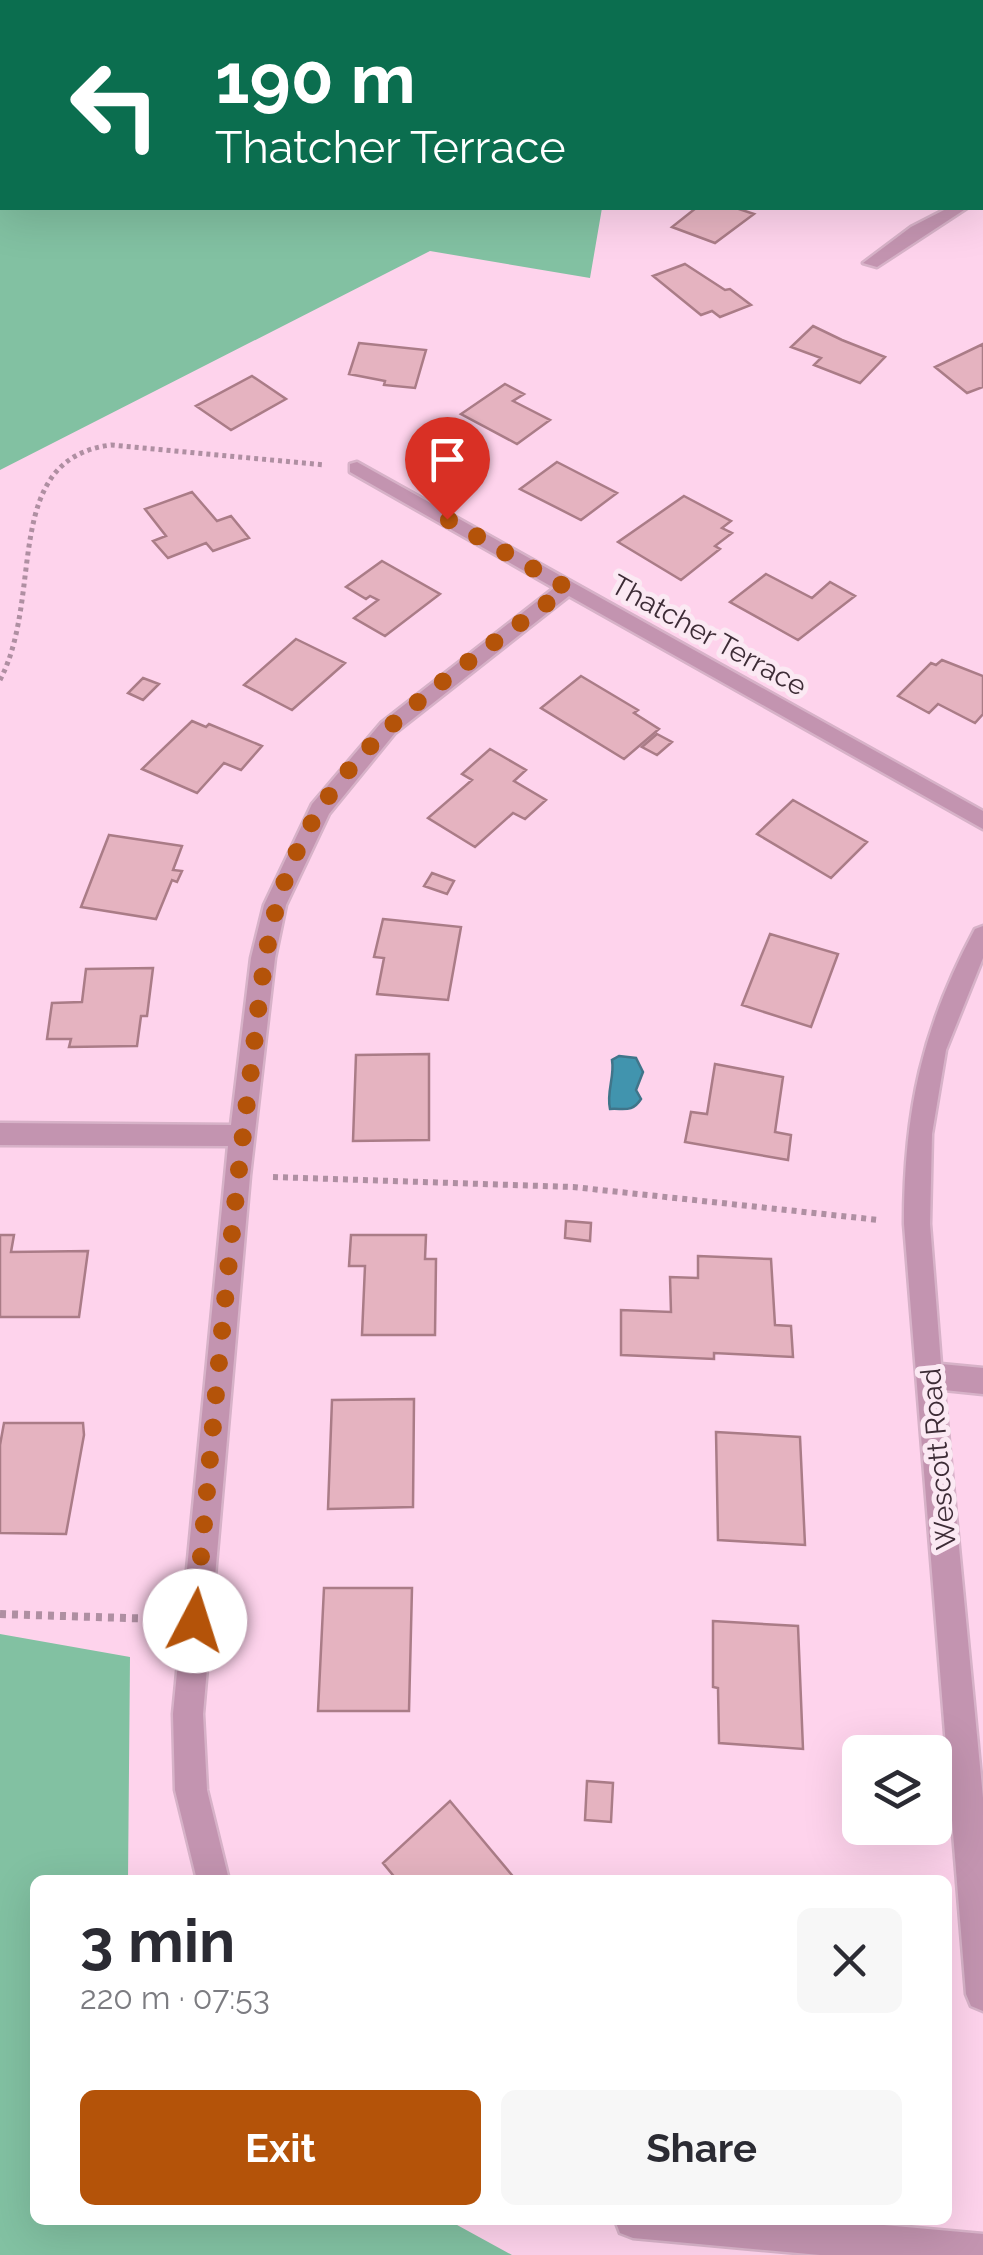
<!DOCTYPE html>
<meta charset="utf-8">
<style>
:root{--surface:#fff;--page:#f7f7f7;--text:#2b2b33;--muted:#7c7c81;--accent:#b45309}
body{margin:0;font-family:Raleway,sans-serif;background:var(--page);color:var(--text);height:100vh;display:flex;flex-direction:column;font-size:38px;white-space:nowrap}
*{box-sizing:border-box;margin:0}
p{font-size:32px;color:var(--muted)}
.icon{flex:none;width:55px;height:55px;fill:none;stroke:currentColor;stroke-width:2;stroke-linecap:round;stroke-linejoin:round}
.map{position:relative;flex:1;overflow:hidden}
.side{position:absolute;left:30px;top:1875px;width:922px;height:350px;display:flex;flex-direction:column;background:var(--surface);border-radius:15px;box-shadow:0 10px 40px #0002}
.side>*{flex:none}
.guide{position:absolute;left:0px;top:0px;width:985px;height:210px;box-shadow:0 10px 40px #0002;background:#0b6e4f;color:#fff;overflow:hidden}
.buttons{position:absolute;left:842px;top:1735px;display:grid;gap:20px}
.buttons a{display:grid;place-items:center;width:110px;height:110px;border-radius:15px;background:var(--surface);box-shadow:0 10px 40px #0002;font-size:50px}
.pin{position:absolute;display:grid;place-items:center;width:85px;height:85px;color:#fff;margin:-102px -42px;border-radius:50% 50% 50% 0;rotate:-45deg;box-shadow:0 0 10px #0007}
.pin .icon{rotate:45deg}
.me{position:absolute;width:110px;margin:-55px;rotate:5deg;stroke-linejoin:round;filter:drop-shadow(0 0 8px #0008)}
.turn{display:flex;align-items:center;gap:35px;height:210px;padding:0 50px;font-size:45px}
.turn .icon{width:130px;height:130px;stroke-width:2.5}
.turn b{display:block;font-size:70px;line-height:85px}
.round{display:grid;place-items:center;flex:none;width:105px;height:105px;border-radius:15px;background:var(--page)}
.headline{display:flex;align-items:center;justify-content:space-between;height:170px;padding:0 50px}
h1{font-size:60px;font-weight:700;line-height:75px}
.action{display:flex;gap:20px;margin-top:auto;padding:20px 50px}
.action a{flex:1;height:115px;border-radius:15px;background:var(--accent);color:#fff;font-size:40px;font-weight:700;line-height:115px;text-align:center}
.action a+a{background:var(--page);color:var(--text)}
.map>svg:first-child{display:block}
.green{fill:#82c1a2}
.water{fill:#4194ae;stroke:#40758a;stroke-width:2.5}
.building{fill:#e5b3c0;stroke:#aa7c87;stroke-width:2.5}
.lines{fill:none;stroke-linecap:round;stroke-linejoin:round}
.minor-casing{stroke:#d7b2c8;stroke-width:5}
.path-far2{stroke:#af8fa2;stroke-width:5;stroke-dasharray:4 4;stroke-linecap:butt}
.path-far1{stroke:#af8fa2;stroke-width:6;stroke-dasharray:5 5;stroke-linecap:butt}
.path{stroke:#af8fa2;stroke-width:8;stroke-dasharray:6 6;stroke-linecap:butt}
.minor{fill:#c394b0;fill-rule:evenodd}
.route{stroke:#b45309;stroke-width:18;stroke-dasharray:0 32.4}
.labels{text-anchor:middle;stroke-width:10;stroke-linejoin:round;paint-order:stroke}
.street-label{font-size:28px;fill:#3d2c36;stroke:#fbe9f3}
</style>
<div class="map">
<svg width="983" height="2255" viewBox="0 0 983 2255">
<rect width="100%" height="100%" fill="#fed3ec"/>
<!-- green -->
<path class="green" d="M 15,0 L 670,0 L 672,2 L 2,2 L 2,208 L 602,208 L 590,278 L 430,251 L 0,470 L 0,2 Z
M 0,1634 L 130,1657 L 128,1880 L 35,1880 L 35,2220 L 448,2220 L 512,2255 L 0,2255 Z"/>
<!-- water -->
<path class="water" d="M 619,1056 L 636,1058 L 643,1072 L 636,1090 L 641,1099 C 632,1113 624,1108 610,1109 C 606,1092 615,1077 612,1060 Z"/>
<!-- building -->
<path class="building" d="M 696,208 L 736,208 L 754,214 L 715,243 L 672,227 Z
M 685,264 L 725,290 L 730,289 L 751,305 L 720,317 L 712,311 L 701,315 L 653,276 Z
M 813,326 L 842,340 L 885,357 L 860,383 L 814,365 L 821,358 L 791,347 Z
M 359,343 L 426,350 L 415,388 L 384,385 L 385,381 L 349,374 Z
M 983,344 L 983,387 L 967,393 L 935,367 Z
M 252,376 L 286,399 L 231,430 L 196,406 Z
M 505,384 L 524,394 L 513,401 L 550,420 L 517,444 L 461,414 Z
M 557,462 L 617,493 L 581,520 L 520,489 Z
M 192,492 L 217,521 L 231,516 L 249,538 L 213,551 L 206,543 L 168,558 L 153,541 L 166,536 L 145,509 Z
M 684,496 L 731,521 L 722,528 L 732,533 L 715,546 L 720,549 L 681,580 L 618,542 Z
M 382,561 L 440,594 L 385,636 L 354,618 L 378,600 L 370,596 L 366,599 L 346,587 Z
M 766,574 L 812,598 L 830,582 L 855,596 L 798,640 L 730,602 Z
M 296,639 L 345,663 L 292,710 L 244,685 Z
M 942,660 L 983,676 L 983,714 L 975,723 L 938,704 L 929,713 L 898,696 L 931,663 L 936,665 Z
M 581,676 L 638,710 L 634,713 L 659,729 L 624,759 L 541,708 Z
M 143,678 L 159,684 L 143,700 L 128,693 Z
M 192,721 L 206,727 L 209,724 L 262,746 L 241,770 L 224,763 L 197,793 L 142,769 Z
M 657,734 L 672,742 L 657,755 L 642,747 Z
M 490,749 L 526,770 L 514,781 L 546,800 L 525,819 L 513,813 L 475,847 L 428,818 L 472,780 L 462,774 Z
M 793,800 L 867,842 L 831,878 L 757,834 Z
M 109,835 L 182,846 L 173,870 L 182,871 L 177,882 L 172,880 L 156,919 L 81,907 Z
M 432,873 L 454,881 L 447,894 L 424,886 Z
M 383,919 L 461,927 L 448,1000 L 377,994 L 384,958 L 374,957 Z
M 770,934 L 838,954 L 811,1027 L 742,1005 Z
M 153,968 L 147,1016 L 141,1016 L 137,1046 L 69,1047 L 71,1039 L 47,1039 L 52,1003 L 82,1002 L 86,969 Z
M 429,1054 L 429,1140 L 353,1141 L 356,1055 Z
M 715,1064 L 783,1077 L 775,1132 L 791,1135 L 788,1160 L 685,1142 L 691,1112 L 707,1114 Z
M 566,1221 L 591,1223 L 590,1241 L 565,1238 Z
M 0,1235 L 14,1235 L 11,1252 L 88,1251 L 79,1317 L 0,1317 Z
M 351,1235 L 426,1235 L 425,1259 L 436,1259 L 435,1335 L 362,1335 L 365,1266 L 349,1266 Z
M 698,1256 L 771,1259 L 775,1325 L 791,1326 L 793,1357 L 714,1353 L 714,1359 L 621,1355 L 621,1310 L 671,1312 L 670,1277 L 698,1278 Z
M 414,1399 L 413,1507 L 328,1509 L 332,1400 Z
M 4,1423 L 83,1423 L 84,1435 L 66,1534 L 0,1533 L 0,1445 Z
M 716,1432 L 800,1437 L 805,1545 L 718,1540 Z
M 324,1588 L 412,1588 L 409,1711 L 318,1711 Z
M 713,1621 L 798,1626 L 803,1749 L 719,1743 L 718,1688 L 713,1687 Z
M 587,1781 L 613,1783 L 611,1822 L 585,1820 Z
M 450,1801 L 516,1880 L 397,1880 L 383,1863 Z"/>
<g class="lines">
<!-- minor casing -->
<g class="minor-casing">
<path id="minor" d="M 874,0 L 888,0 L 889,2 L 875,2 Z
M 982,81 L 983,81 L 983,89 L 982,89 Z
M 982,189 L 983,189 L 983,199 L 982,199 Z
M 948,208 L 967,208 L 877,267 L 863,263 L 911,227 Z
M 357,462 L 983,811 L 983,829 L 569,596 L 395,733 L 329,814 L 286,905 L 275,958 L 250,1176 L 203,1714 L 207,1790 L 229,1880 L 197,1880 L 175,1790 L 173,1714 L 228,1146 L 0,1145 L 0,1123 L 231,1125 L 251,958 L 264,905 L 312,804 L 381,723 L 554,588 L 350,472 L 350,464 Z
M 983,926 L 983,958 L 946,1050 L 932,1134 L 930,1224 L 941,1364 L 983,1368 L 983,1394 L 944,1390 L 983,1798 L 983,2011 L 971,2006 L 966,1994 L 904,1224 C 904,1111 922,1028 975,929 Z
M 615,2220 L 829,2220 L 983,2234 L 983,2255 L 820,2255 L 633,2238 L 620,2233 Z"/>
</g>
<!-- path-far2 -->
<path class="path-far2" d="M 0,680 C 45,594 0,459 111,445 L 325,465"/>
<!-- path-far1 -->
<path class="path-far1" d="M 273,1177 L 573,1187 L 879,1220"/>
<!-- path -->
<path class="path" d="M 0,1614 L 159,1619"/>
<!-- minor -->
<use href="#minor" class="minor"/>
</g>
<g class="lines">
<!-- route -->
<path class="route" d="M 195,1621 C 212,1440 227,1258 250,1078 C 263,978 264,898 320,809 C 379,717 482,654 567,588 L 447,519"/>
</g>
<g class="labels">
<!-- street labels -->
<g class="street-label">
<text transform="translate(709 635) rotate(29)" y="10">Thatcher Terrace</text>
<text transform="translate(938 1459) rotate(-95)" y="10">Wescott Road</text>
</g>
</g>
</svg>
<div class="buttons">
<a><svg class="icon" aria-label="layers" viewBox="0 0 24 24"><path d="M12 4l9 5-9 5-9-5zM3 14l9 5 9-5"/></svg></a>
</div>
<div class="pin" style="left:447px;top:519px;background:#d93025"><svg class="icon" aria-label="arrive" viewBox="0 0 24 24"><path d="M6 21V4h12l-3 4 3 4H6"/></svg></div>
<svg class="me" style="left:195px;top:1621px" viewBox="-20 -20 40 40"><circle r="19" fill="#fff"/><path d="M0-13L10 11 0 6-10 11z" fill="#b45309"/></svg>
<div class="guide">
<div class="turn"><svg class="icon" aria-label="left" viewBox="0 0 24 24"><path d="M17 20v-9H6M10 6l-5 5 5 5"/></svg><div><b>190 m</b>Thatcher Terrace</div></div>
</div>
<section class="side">
<div class="headline"><div><h1>3 min</h1><p>220 m · 07:53</p></div><a class="round"><svg class="icon" aria-label="close" viewBox="0 0 24 24"><path d="M6 6l12 12M18 6L6 18"/></svg></a></div>
<div class="action"><a>Exit</a><a>Share</a></div>
</section>
</div>
